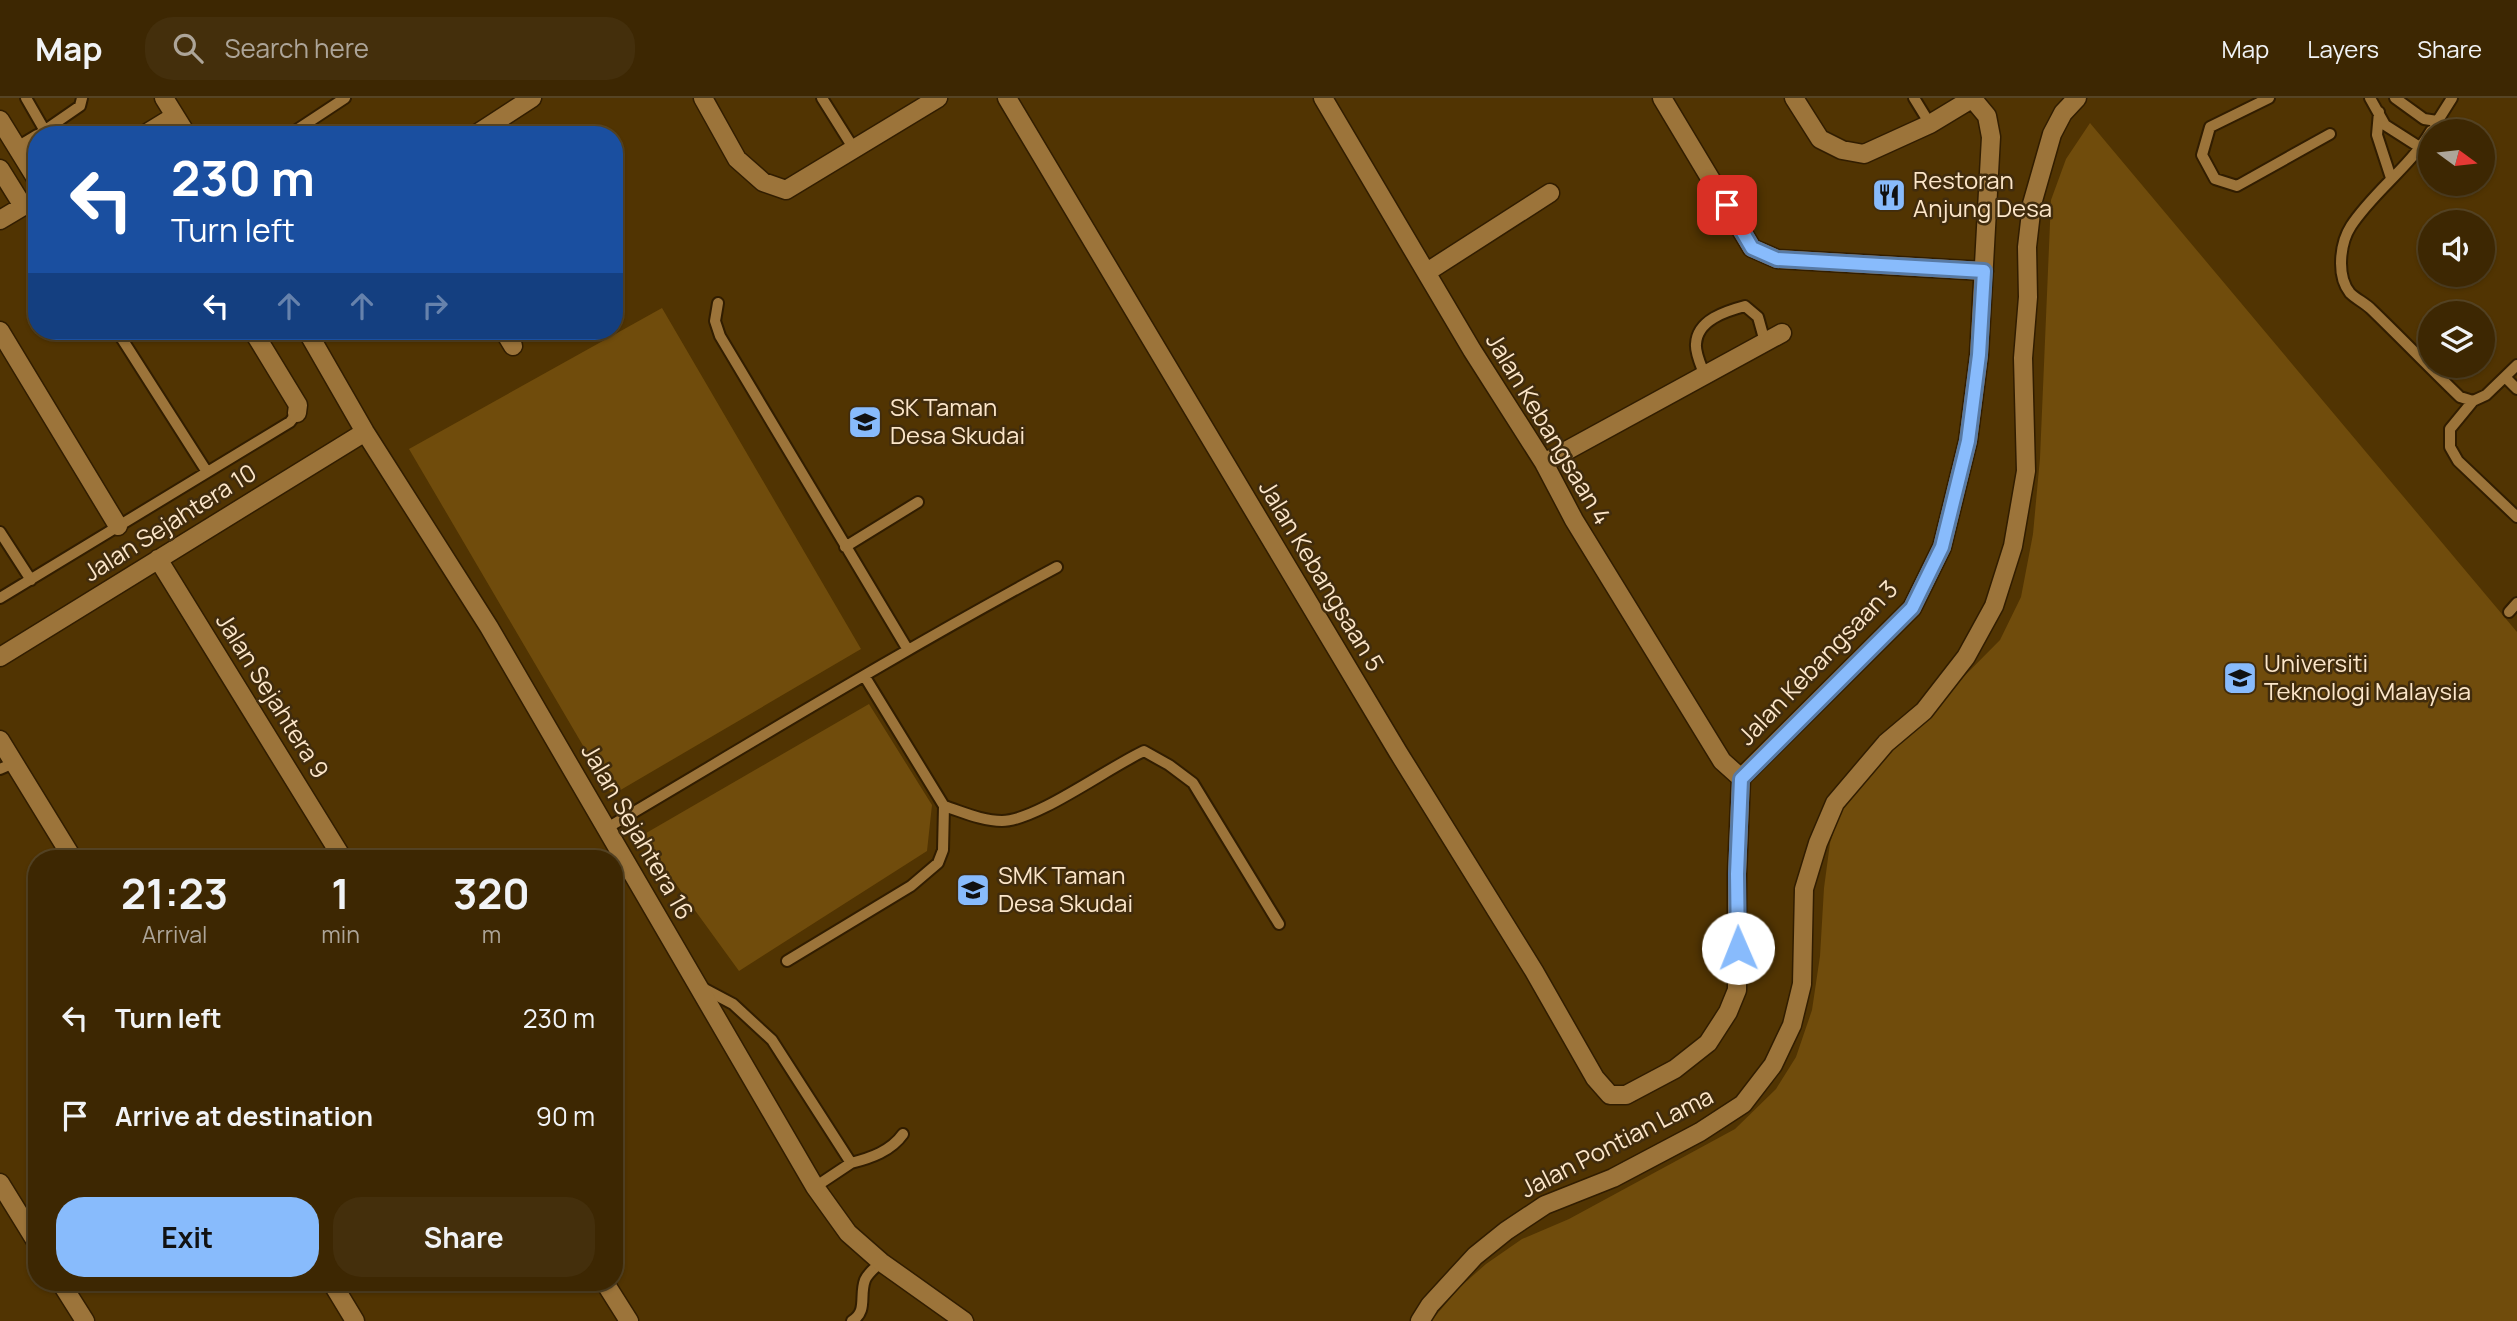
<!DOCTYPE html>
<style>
:root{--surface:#3d2702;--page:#442f0c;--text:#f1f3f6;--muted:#ada599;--line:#564424;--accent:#88bbfc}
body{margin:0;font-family:Manrope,sans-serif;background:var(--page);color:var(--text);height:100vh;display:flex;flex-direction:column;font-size:26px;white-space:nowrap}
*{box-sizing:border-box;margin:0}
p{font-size:23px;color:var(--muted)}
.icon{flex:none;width:38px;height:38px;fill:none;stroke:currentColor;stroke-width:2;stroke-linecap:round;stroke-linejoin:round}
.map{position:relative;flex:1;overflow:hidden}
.panel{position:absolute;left:28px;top:752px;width:595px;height:441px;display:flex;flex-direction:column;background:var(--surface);border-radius:28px;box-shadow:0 2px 5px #0004,0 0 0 2px var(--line)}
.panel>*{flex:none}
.hud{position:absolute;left:28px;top:28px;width:595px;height:214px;border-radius:28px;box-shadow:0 2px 5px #0004,0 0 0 2px var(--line);background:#1a4fa0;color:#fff;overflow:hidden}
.needle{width:46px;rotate:105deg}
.tools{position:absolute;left:2418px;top:21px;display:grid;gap:14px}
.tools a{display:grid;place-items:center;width:77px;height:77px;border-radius:50%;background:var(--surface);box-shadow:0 2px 5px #0004,0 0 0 2px var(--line);font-size:35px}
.pin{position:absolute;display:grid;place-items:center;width:60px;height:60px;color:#fff;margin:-30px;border-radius:14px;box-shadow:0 4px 10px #0006}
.me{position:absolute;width:77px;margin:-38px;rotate:359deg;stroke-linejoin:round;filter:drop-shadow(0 0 5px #0008)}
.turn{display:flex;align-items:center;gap:24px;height:147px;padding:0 28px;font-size:32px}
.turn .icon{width:91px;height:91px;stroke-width:2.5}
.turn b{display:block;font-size:49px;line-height:60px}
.lanes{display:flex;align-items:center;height:66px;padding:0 28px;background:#0003;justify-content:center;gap:35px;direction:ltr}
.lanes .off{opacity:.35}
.eta{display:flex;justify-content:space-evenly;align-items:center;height:119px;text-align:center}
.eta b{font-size:42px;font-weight:700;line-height:49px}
.button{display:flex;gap:14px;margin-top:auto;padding:14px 28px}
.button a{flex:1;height:80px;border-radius:28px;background:var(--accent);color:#111;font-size:28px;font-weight:700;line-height:80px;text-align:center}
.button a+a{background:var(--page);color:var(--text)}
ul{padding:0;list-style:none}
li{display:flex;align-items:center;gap:21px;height:98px;padding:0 28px}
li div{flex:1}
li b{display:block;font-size:26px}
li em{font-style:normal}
header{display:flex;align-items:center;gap:42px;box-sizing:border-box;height:98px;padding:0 35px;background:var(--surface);border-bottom:2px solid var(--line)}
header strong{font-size:33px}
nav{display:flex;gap:38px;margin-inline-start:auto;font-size:24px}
.search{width:490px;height:63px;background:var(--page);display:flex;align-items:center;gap:18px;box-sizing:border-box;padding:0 24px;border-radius:28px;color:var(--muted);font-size:26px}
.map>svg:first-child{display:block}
.green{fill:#704c0c}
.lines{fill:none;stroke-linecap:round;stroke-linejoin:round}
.lane-casing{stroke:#311d00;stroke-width:14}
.street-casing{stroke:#311d00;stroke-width:21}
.secondary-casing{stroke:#311d00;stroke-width:21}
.lane{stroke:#9c743a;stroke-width:10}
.street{stroke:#9c743a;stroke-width:18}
.secondary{stroke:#9c743a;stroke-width:18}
.route-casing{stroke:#587aa4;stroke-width:18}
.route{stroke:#88bbfc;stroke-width:12}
.labels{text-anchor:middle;stroke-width:5;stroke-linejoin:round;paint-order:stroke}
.poi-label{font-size:24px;fill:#fce6c9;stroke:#412c0d;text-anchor:start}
.street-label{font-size:24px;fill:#fce6c9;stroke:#412c0d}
</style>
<header>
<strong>Map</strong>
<div class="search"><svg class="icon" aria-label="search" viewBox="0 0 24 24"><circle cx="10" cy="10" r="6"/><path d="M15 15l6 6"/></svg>Search here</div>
<nav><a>Map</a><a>Layers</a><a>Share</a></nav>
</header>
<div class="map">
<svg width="2517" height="1223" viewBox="0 0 2517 1223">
<rect width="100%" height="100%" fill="#513402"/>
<!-- green -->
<path class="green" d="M 2090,25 L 2517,534 L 2517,1223 L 1431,1223 L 1460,1189 L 1486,1166 L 1522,1141 L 1569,1121 L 1735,1031 L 1776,991 L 1796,959 L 1812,912 L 1820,858 L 1824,790 L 1830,745 L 1840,714 L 1890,653 L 2000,542 L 2021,499 L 2033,436 L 2040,360 L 2051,102 L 2066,61 Z
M 662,210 L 861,551 L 612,697 L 409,351 Z
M 869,606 L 932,707 L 927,753 L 739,873 L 641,738 Z"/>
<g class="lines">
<!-- lane casing -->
<g class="lane-casing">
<path id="lane" d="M 26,0 L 45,33
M 822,0 L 854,51
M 1914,0 L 1930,26
M 2269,0 L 2210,29 L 2202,57 L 2215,81 L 2237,88 L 2330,36
M 2370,0 L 2385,27 L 2421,50
M 2395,0 L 2424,21 L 2437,23
M 2379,14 L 2377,37 L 2391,80
M 2435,27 L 2452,0
M 2431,33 C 2410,69 2374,93 2351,128 C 2340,145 2336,178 2350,195 C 2356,201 2365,205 2371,211 C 2401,240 2430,270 2460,299 L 2473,303 L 2486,297 L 2517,267
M 38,37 L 80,8 L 82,0
M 289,37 L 345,0
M 17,49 L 37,37
M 718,205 L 715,223 L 720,238 L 908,552
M 117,233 L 207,374
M 1705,278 C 1702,269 1695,256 1696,246 C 1697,222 1726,213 1745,208 L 1758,219 L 1765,244
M 2505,279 L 2517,291
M 2473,303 L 2450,331 L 2450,349 L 2458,363 L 2517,419
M 0,434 L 31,482
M 845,449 L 918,404
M 0,500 L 290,324 L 297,315
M 2509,514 L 2517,505
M 0,671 L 14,665
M 944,708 C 963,714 982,723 1002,723 C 1036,723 1109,669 1144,653 L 1169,667 L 1193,685 L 1279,826
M 607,730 C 756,642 904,551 1057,469
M 787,863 L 911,788 L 938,765 L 943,752 L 944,708 L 865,579
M 699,888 L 733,906 L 772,942 L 851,1065 C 871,1060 891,1053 903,1036
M 815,1089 L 851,1065
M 852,1223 C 868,1213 859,1198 865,1182 C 868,1175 875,1170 881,1164"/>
</g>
<!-- street casing -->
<g class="street-casing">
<path id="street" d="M 164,0 L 187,37
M 703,0 L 737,61 L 763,84 L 786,92 L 938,0
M 1007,0 L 1398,654 L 1534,873 L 1595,980 L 1610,997 L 1626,997 L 1675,971 L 1708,945 L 1728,914 L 1737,892 L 1737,776 L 1741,680 L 1912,510 L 1942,449 L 1968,343 L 1979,257 L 1991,39 L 1987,18 L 1972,0
M 1323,0 L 1472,252 L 1544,365 L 1574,422 L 1722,663 L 1741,680
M 1662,0 L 1752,150 L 1777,161 L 1984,173
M 1794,0 L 1820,41 L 1842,52 L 1864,56 L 1930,26 L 1973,0
M 0,22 L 37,82
M 144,37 L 175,18
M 475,37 L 532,0
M 0,71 L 23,108
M 0,122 L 37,100
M 1427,174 L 1550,95
M 0,233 L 118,428
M 253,233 L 298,307 L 297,315
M 307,233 L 365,334 L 489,529 L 815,1089 L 848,1135 L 881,1164 L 964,1223
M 504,233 L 513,248
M 1544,365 L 1782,235
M 158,461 L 343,761
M 0,559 L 365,334
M 0,642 L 73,761
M 0,1085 L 37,1145
M 61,1185 L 85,1223
M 332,1185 L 355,1223
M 605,1185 L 629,1223"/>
</g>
<!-- secondary casing -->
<g class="secondary-casing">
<path id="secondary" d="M 1420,1223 L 1430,1207 L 1475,1158 L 1506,1133 L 1545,1107 L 1613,1080 L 1700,1034 L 1743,1006 L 1773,967 L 1792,927 L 1802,886 L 1804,791 L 1818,745 L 1835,705 L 1886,645 L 1924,613 L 1966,559 L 1994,508 L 2013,448 L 2026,373 L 2023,260 L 2028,199 L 2027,149 L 2032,106 L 2052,36 L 2063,15 L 2077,0"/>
</g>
<!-- lane -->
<use href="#lane" class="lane"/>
<!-- street -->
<use href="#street" class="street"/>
<!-- secondary -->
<use href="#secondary" class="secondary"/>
</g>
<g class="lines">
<!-- route casing -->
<g class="route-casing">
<path id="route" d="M 1727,107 L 1752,150 L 1777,161 L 1984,173 L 1979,257 L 1968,343 L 1942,449 L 1912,510 L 1741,681 L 1737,776 L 1738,850"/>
</g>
<!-- route -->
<use href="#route" class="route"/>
</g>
<!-- icons -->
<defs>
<g id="restaurant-square" transform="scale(1.75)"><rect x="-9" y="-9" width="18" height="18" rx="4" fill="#88bbfc" stroke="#412c0d"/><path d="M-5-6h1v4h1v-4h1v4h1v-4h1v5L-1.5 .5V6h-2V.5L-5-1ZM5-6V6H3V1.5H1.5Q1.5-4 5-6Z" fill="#111"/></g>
<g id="school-square" transform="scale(1.75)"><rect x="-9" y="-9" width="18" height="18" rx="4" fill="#88bbfc" stroke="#412c0d"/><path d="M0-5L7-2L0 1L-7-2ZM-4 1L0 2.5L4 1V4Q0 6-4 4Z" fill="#111"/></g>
<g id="university-square" transform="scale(1.75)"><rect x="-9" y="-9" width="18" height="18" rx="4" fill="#88bbfc" stroke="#412c0d"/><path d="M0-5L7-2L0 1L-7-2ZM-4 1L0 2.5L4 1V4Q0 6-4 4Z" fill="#111"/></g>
</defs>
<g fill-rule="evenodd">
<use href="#restaurant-square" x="1889" y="97"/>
<use href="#school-square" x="865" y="324"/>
<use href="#university-square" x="2240" y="580"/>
<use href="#school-square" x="973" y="792"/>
</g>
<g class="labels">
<!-- poi labels -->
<g class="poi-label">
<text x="1913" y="91">Restoran<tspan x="1913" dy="28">Anjung Desa</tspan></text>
<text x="890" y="318">SK Taman<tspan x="890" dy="28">Desa Skudai</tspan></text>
<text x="2264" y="574">Universiti<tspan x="2264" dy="28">Teknologi Malaysia</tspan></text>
<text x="998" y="786">SMK Taman<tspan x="998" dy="28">Desa Skudai</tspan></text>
</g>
<!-- street labels -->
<g class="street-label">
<text transform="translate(1548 331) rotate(59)" y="8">Jalan Kebangsaan 4</text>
<text transform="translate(170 425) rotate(-32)" y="8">Jalan Sejahtera 10</text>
<text transform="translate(1321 478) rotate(59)" y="8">Jalan Kebangsaan 5</text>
<text transform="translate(1818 565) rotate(-46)" y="8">Jalan Kebangsaan 3</text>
<text transform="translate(272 598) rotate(58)" y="8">Jalan Sejahtera 9</text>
<text transform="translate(637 734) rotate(60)" y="8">Jalan Sejahtera 16</text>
<text transform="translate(1617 1045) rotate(-27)" y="8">Jalan Pontian Lama</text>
</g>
</g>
</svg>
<div class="tools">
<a><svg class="needle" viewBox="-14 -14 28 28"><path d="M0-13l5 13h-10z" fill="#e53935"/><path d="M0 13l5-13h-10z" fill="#ada599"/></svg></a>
<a><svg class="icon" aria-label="sound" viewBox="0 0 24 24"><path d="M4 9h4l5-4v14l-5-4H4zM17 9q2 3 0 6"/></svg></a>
<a><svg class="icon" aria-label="layers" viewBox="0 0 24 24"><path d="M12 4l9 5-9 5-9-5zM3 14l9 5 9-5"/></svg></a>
</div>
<div class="pin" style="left:1727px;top:107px;background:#d93025"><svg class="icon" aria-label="arrive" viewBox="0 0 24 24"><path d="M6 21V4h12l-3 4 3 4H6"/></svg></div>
<svg class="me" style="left:1738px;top:850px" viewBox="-20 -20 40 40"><circle r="19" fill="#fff"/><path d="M0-13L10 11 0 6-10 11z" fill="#88bbfc"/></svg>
<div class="hud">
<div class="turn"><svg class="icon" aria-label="left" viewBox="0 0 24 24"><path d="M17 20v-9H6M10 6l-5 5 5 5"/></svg><div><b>230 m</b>Turn left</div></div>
<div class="lanes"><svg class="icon" aria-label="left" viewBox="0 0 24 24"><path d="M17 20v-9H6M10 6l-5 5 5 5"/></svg><svg class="icon off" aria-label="ahead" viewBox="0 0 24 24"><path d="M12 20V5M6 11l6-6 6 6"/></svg><svg class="icon off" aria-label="ahead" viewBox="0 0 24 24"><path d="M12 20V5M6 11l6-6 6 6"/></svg><svg class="icon off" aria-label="right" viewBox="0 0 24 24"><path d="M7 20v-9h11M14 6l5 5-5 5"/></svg></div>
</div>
<section class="panel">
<div class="eta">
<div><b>21:23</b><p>Arrival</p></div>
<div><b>1</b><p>min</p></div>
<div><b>320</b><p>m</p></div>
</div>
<ul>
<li><svg class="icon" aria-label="left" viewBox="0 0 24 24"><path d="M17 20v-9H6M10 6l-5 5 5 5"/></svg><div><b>Turn left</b></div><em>230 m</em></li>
<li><svg class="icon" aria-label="arrive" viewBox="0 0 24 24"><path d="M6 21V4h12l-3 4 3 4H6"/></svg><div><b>Arrive at destination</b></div><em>90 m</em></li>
</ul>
<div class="button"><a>Exit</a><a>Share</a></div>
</section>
</div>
